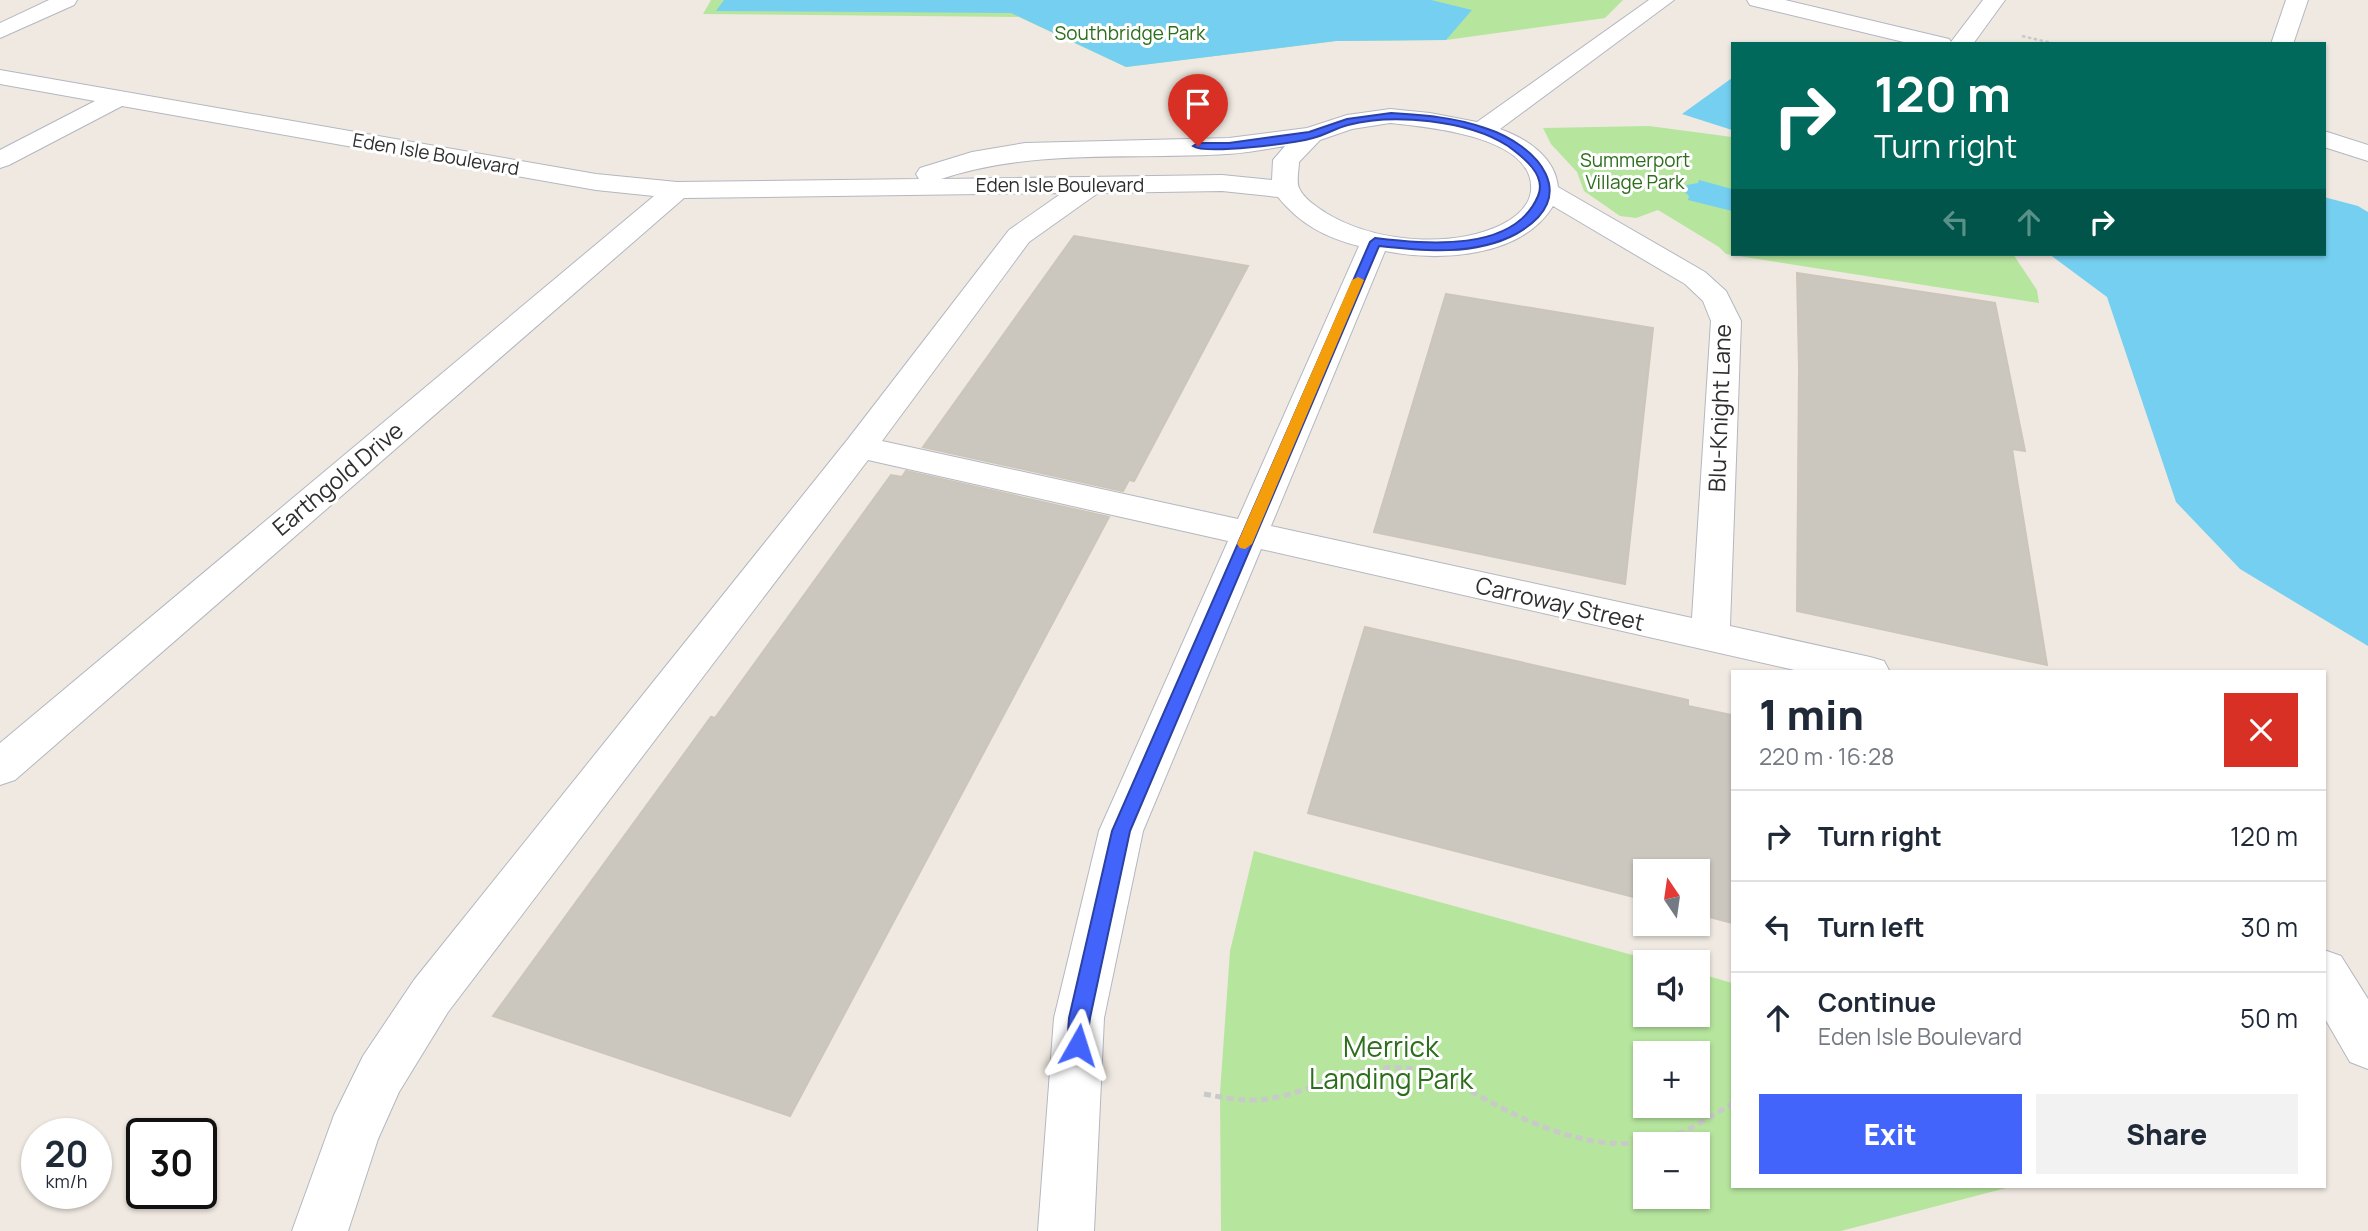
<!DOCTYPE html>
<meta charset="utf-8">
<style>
:root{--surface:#fff;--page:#f2f2f3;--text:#1f2937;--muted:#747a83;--line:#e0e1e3;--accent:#4264fb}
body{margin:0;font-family:Manrope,sans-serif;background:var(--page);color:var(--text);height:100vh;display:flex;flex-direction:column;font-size:26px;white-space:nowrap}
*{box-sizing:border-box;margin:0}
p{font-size:23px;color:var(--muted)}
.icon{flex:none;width:38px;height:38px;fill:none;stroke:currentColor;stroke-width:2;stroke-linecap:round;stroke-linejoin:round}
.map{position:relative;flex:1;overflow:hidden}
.details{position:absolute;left:1731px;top:670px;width:595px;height:518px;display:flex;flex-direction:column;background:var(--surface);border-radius:0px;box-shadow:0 2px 5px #0004}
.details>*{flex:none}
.guide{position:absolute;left:1731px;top:42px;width:595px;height:214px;border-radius:0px;box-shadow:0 2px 5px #0004;background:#00695c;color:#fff;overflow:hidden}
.needle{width:46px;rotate:347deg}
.fabs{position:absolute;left:1633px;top:859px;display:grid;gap:14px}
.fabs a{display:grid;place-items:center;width:77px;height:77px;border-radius:0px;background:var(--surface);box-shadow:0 2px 5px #0004;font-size:35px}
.speed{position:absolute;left:21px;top:1118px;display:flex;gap:14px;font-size:35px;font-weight:700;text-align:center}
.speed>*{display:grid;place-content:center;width:91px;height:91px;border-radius:50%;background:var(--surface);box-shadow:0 2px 5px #0004;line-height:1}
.speed small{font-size:18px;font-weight:400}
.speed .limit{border:4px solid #111;border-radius:10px;background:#fff;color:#111}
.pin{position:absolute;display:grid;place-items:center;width:60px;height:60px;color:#fff;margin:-72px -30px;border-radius:50% 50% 50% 0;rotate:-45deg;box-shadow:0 0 7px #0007}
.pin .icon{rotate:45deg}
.me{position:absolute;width:77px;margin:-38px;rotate:6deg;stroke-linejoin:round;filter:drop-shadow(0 0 5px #0008)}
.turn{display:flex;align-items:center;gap:24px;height:147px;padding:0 28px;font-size:32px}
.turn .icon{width:91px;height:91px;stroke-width:2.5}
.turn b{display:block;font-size:49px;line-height:60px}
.lanes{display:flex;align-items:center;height:66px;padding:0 28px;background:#0003;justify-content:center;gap:35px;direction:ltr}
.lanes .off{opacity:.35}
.round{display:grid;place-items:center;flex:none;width:74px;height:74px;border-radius:0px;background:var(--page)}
.headline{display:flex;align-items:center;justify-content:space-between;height:119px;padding:0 28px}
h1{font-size:42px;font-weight:800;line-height:52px}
.button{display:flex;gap:14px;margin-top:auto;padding:14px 28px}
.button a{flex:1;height:80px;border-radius:0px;background:var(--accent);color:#fff;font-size:28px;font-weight:800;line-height:80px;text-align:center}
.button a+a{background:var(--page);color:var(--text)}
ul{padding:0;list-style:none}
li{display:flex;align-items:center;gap:21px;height:91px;padding:0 28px;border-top:2px solid var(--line)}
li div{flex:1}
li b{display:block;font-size:26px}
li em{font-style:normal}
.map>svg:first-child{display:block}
.green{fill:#b6e59e;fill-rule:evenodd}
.water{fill:#75cff0}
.building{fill:#cbc7bf;stroke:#cbc5ba;stroke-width:2}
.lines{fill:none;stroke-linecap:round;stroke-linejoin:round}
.minor-casing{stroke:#b4b7c1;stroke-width:2}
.path-far1{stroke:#c9c9c9;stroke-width:2.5;stroke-dasharray:3.5 2.5;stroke-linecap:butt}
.path{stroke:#c9c9c9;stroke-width:5;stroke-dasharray:7 4.5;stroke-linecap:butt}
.minor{fill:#fff;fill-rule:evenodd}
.route{fill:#4264fb;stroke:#2b41a3;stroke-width:2}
.slow{fill:#f59e0b}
.labels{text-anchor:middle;stroke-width:6;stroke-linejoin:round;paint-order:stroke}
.far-park-label{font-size:19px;fill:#2c6e1b;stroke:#fff}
.far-street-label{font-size:19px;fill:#2e2e2e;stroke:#fff}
.street-label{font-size:23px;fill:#2e2e2e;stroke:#fff}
.near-park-label{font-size:28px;fill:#2c6e1b;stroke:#fff}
</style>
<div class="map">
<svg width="2368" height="1231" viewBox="0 0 2368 1231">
<rect width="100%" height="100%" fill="#efe9e1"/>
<!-- green -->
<path class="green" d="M 711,0 L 1623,0 L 1605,18 L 1446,40 L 1336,41 L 1126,67 L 1019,17 L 703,14 Z
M 1649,126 L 1732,137 L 1732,254 L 2013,254 L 2037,290 L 2039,303 L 1726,254 L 1719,247 L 1658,210 L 1636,218 L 1620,216 L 1584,191 L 1577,172 L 1551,144 L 1543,128 Z
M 1254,851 L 1658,962 L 1645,962 L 1645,1015 L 1698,1015 L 1698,973 L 1732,983 L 1732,1186 L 2010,1187 L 1841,1231 L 1221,1231 L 1220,1093 L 1230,951 ZM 1645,1054 L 1698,1054 L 1698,1106 L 1645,1106 ZM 1645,1144 L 1698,1144 L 1698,1197 L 1645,1197 Z"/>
<!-- water -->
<path class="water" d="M 724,0 L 1431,0 L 1472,10 L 1446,40 L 1336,41 L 1126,67 L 1011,13 L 716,11 Z
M 1732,78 L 1732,130 L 1682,114 Z
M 1699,180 L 1732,189 L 1732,211 L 1688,200 L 1689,196 L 1682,189 L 1687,185 L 1698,183 Z
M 2324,197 L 2358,206 L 2368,212 L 2368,646 L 2240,569 L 2176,502 L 2107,297 L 2049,254 L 2324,254 Z"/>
<!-- building -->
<path class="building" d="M 1074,236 L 1248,266 L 1134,481 L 1129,480 L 1123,491 L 923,447 Z
M 1797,273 L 1995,303 L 2025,451 L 2012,449 L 2047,665 L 1797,611 L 1799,368 Z
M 1446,294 L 1653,328 L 1625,584 L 1374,532 Z
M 906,471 L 1109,517 L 790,1116 L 493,1016 L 711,717 L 715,718 L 891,475 L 902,477 Z
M 1365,627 L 1688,700 L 1688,706 L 1732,715 L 1732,923 L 1698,914 L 1698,872 L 1645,872 L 1645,900 L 1308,813 Z"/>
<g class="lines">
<!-- minor casing -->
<g class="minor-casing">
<path id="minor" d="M 49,0 L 77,0 L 74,5 L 0,38 L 0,23 Z
M 1649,0 L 1674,0 L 1500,129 C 1525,138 1555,156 1558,187 L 1705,272 L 1726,291 L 1741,321 L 1730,626 L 1870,657 L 1884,661 L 1890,672 L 1803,672 L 1261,549 L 1143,831 L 1104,1018 L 1094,1231 L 1038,1231 L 1054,1018 L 1099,831 L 1228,541 L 868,460 L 448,1012 L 399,1092 L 378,1139 L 348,1231 L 292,1231 L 334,1115 L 363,1056 L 414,980 L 848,439 L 1009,230 L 1062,193 L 684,198 L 15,780 L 0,785 L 0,743 L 654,196 L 596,190 L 122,106 L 9,165 L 0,168 L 0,150 L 95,101 L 0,84 L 0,70 L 596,174 L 677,182 L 919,179 L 916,174 L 920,168 L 972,152 L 1025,143 L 1229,138 L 1307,128 L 1347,115 L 1390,109 L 1430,113 L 1477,122 ZM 1390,123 C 1427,127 1536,136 1531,191 C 1529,207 1515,218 1501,225 C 1450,249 1374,242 1326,213 C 1317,207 1304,199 1299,188 C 1296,181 1299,169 1299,162 L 1320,140 L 1352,129 ZM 1285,146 L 1273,160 L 1272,180 L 1222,175 L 941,179 C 1035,148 1130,160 1227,154 C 1247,153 1266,149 1285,146 ZM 1222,191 L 1278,197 C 1300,224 1326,238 1359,246 L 1238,519 L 882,441 L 1029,242 L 1098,193 ZM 1553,206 L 1685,284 L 1703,301 L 1711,321 L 1692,618 L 1271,526 L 1385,251 C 1439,262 1521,258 1553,206 Z
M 1747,0 L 1785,0 L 1949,39 L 1951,42 L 1983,0 L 2005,0 L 1973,44 L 1912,44 L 1750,5 Z
M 2286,0 L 2308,0 L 2293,44 L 2271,44 Z
M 2324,131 L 2368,145 L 2368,161 L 2324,147 Z
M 2324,950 L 2341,956 L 2368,999 L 2368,1069 L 2350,1062 L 2324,1017 Z"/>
</g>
<!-- path-far1 -->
<path class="path-far1" d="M 2022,36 L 2056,44"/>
<!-- path -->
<path class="path" d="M 1204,1094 C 1225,1098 1246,1102 1267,1099 C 1314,1092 1357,1063 1406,1068 C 1440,1071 1469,1091 1498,1106 C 1549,1133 1609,1154 1666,1138 C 1690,1131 1711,1116 1732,1104"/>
<!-- minor -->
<use href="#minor" class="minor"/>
</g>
<!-- route -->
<path class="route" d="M 1391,113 C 1423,115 1454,117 1485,128 C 1538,145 1583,197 1516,234 C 1475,256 1423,251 1379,246 L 1130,831 L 1090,1018 L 1085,1052 L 1078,1055 L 1070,1052 L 1067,1045 L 1069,1018 L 1112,831 L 1370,242 L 1375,238 C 1426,244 1514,253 1538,196 C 1547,175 1523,157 1508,146 C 1468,120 1393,113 1348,125 C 1336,128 1325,135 1313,138 C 1295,143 1205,155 1193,146 L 1198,143 L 1229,143 L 1309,132 L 1347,119 Z"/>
<!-- slow -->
<path class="slow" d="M 1358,277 L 1364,280 L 1252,544 L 1245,549 L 1240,548 L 1237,544 L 1352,280 Z"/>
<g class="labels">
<!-- far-park labels -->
<g class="far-park-label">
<text x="1130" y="40">Southbridge Park</text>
<text x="1635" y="167">Summerport<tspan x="1635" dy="22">Village Park</tspan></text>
</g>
<!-- far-street labels -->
<g class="far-street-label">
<text transform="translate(436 154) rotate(10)" y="7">Eden Isle Boulevard</text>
<text x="1060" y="192">Eden Isle Boulevard</text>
</g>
<!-- street labels -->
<g class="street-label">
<text transform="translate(1720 408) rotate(-88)" y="8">Blu-Knight Lane</text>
<text transform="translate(338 479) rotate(-40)" y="8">Earthgold Drive</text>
<text transform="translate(1560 604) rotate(13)" y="8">Carroway Street</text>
</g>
<!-- near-park labels -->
<g class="near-park-label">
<text x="1391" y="1057">Merrick<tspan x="1391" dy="32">Landing Park</tspan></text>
</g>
</g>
</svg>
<div class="fabs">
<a><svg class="needle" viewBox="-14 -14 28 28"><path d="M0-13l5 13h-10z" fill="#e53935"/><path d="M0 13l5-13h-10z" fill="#747a83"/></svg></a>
<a><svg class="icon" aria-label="sound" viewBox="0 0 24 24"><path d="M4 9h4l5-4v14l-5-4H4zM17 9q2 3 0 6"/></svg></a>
<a>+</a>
<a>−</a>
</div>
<div class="speed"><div>20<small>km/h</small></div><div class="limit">30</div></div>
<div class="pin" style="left:1198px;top:146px;background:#d93025"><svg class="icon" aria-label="arrive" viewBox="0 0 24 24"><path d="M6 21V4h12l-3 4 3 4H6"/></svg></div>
<svg class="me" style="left:1078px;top:1045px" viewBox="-20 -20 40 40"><path d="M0-17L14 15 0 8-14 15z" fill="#4264fb" stroke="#fff" stroke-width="4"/></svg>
<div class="guide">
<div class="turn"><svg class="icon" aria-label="right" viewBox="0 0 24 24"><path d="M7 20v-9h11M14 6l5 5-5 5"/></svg><div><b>120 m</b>Turn right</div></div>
<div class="lanes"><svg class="icon off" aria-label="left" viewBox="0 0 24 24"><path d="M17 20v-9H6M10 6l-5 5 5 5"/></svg><svg class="icon off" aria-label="ahead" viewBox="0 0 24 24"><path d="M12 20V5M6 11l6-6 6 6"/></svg><svg class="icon" aria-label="right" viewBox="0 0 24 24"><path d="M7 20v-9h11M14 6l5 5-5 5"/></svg></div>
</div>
<section class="details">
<div class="headline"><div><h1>1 min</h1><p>220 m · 16:28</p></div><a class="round" style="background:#d93025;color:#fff"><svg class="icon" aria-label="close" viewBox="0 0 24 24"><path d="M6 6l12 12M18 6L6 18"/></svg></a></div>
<ul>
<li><svg class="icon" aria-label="right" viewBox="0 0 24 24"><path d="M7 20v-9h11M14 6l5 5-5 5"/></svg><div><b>Turn right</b></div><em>120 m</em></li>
<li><svg class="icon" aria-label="left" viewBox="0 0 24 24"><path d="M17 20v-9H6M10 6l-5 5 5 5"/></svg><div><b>Turn left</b></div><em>30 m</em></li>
<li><svg class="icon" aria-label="ahead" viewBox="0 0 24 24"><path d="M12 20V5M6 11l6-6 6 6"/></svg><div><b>Continue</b><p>Eden Isle Boulevard</p></div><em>50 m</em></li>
</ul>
<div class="button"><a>Exit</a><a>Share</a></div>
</section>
</div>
